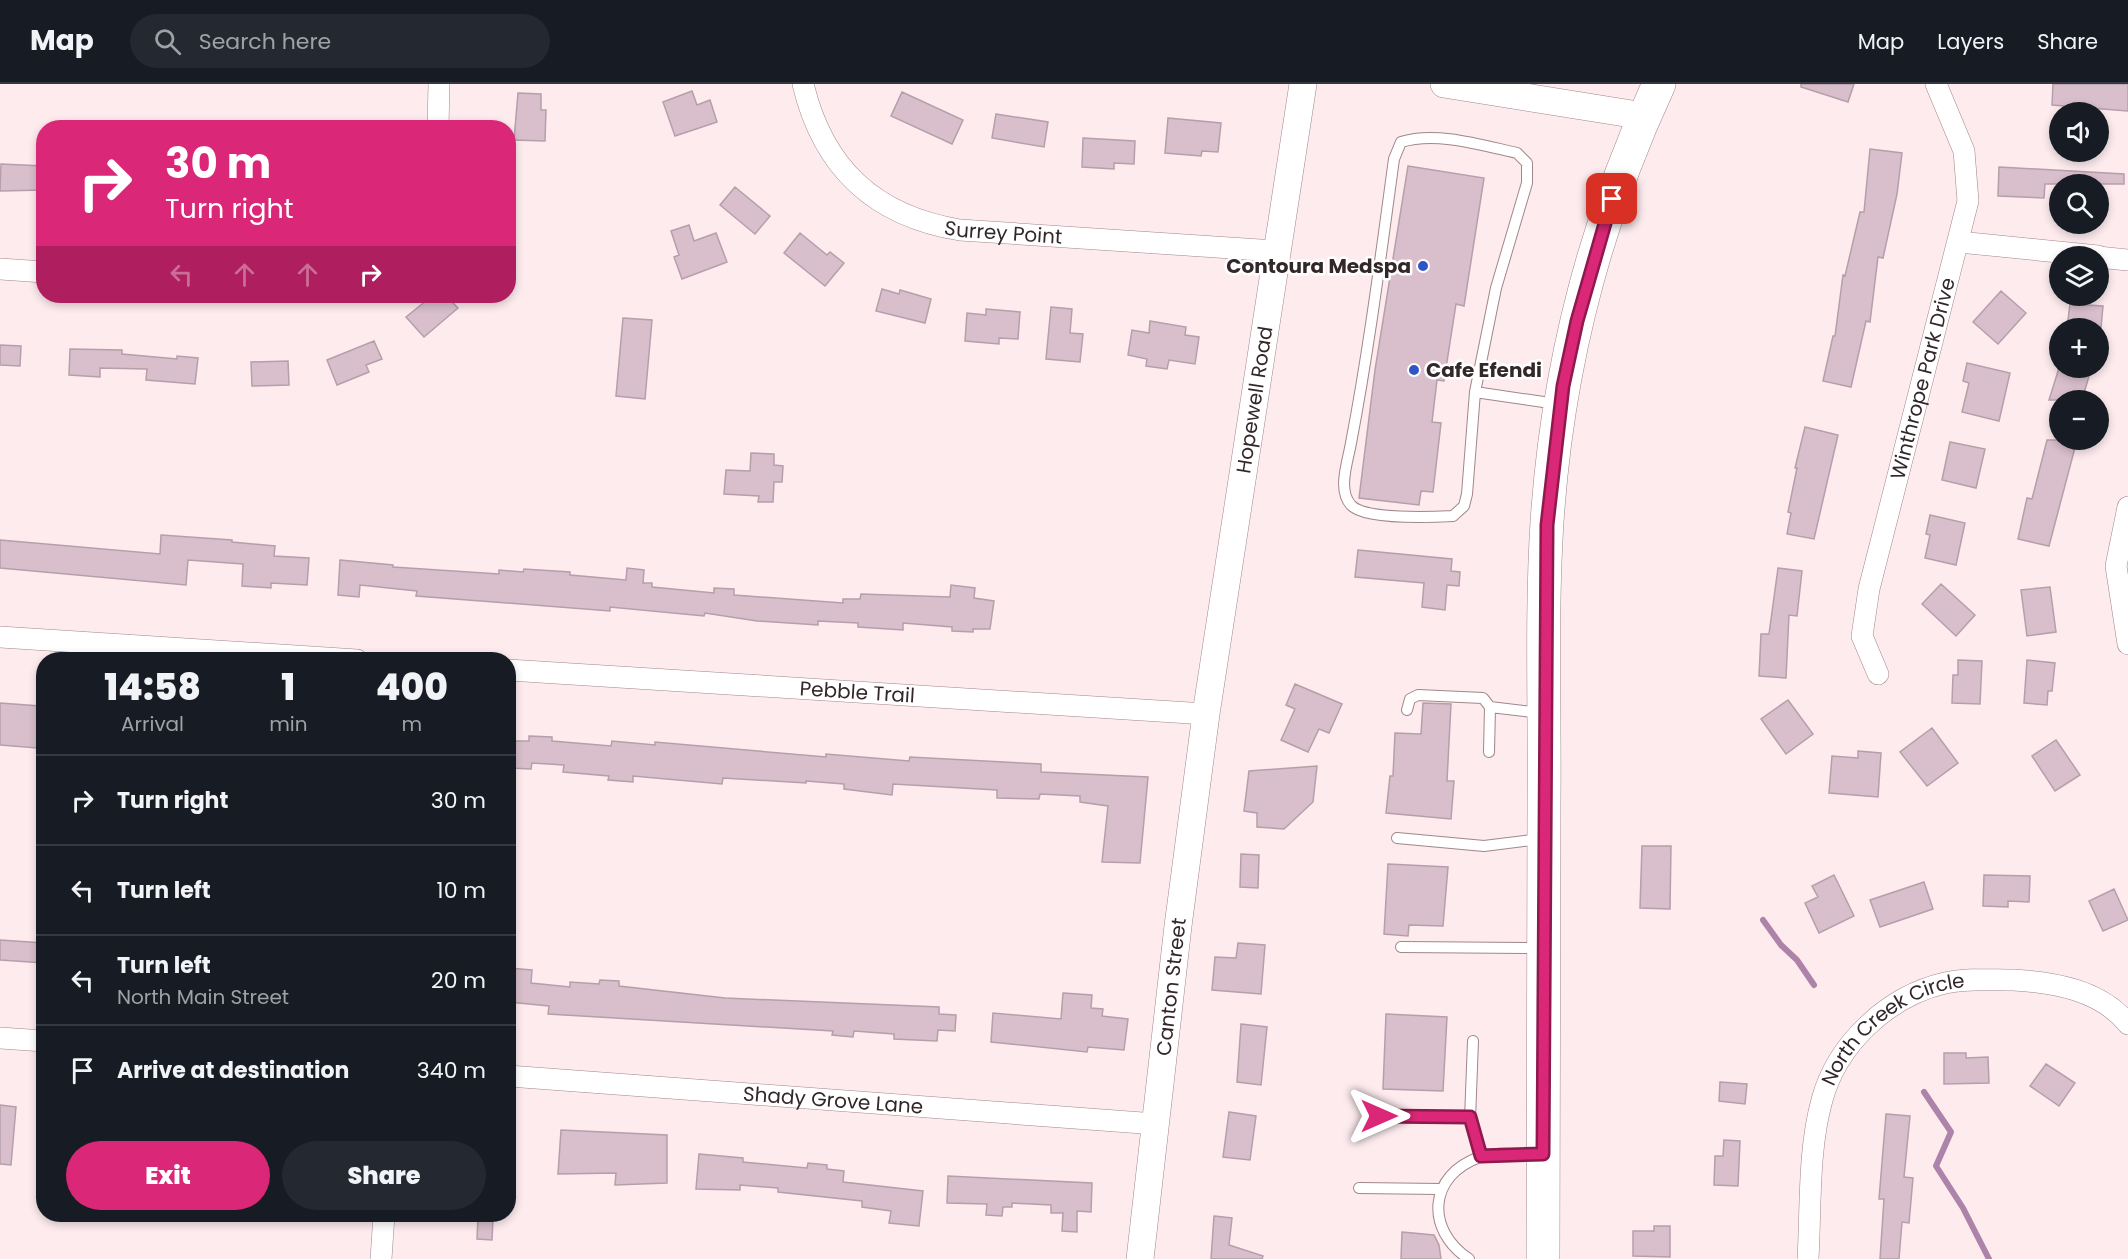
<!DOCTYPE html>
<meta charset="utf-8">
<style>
:root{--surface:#171b24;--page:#242831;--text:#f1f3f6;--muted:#9ea1a6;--line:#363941;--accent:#db2777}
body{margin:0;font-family:Poppins,sans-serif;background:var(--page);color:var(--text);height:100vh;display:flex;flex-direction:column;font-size:22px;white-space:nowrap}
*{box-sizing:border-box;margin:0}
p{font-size:20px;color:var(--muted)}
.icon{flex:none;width:33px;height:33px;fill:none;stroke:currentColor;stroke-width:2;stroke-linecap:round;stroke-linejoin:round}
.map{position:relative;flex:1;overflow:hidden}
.sheet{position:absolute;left:36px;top:568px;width:480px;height:570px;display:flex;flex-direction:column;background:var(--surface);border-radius:24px;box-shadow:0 3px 9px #0003}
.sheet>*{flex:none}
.banner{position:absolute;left:36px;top:36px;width:480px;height:183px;border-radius:24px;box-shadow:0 3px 9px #0003;background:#db2777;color:#fff;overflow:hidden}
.tools{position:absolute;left:2049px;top:18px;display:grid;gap:12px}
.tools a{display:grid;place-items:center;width:60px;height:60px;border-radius:50%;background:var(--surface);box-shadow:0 3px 9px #0003;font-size:30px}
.pin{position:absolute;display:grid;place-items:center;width:51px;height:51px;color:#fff;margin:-26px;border-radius:12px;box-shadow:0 3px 9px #0006}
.me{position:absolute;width:66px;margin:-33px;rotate:90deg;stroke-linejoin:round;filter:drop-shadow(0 0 4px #0008)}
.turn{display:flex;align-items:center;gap:21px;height:126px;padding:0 30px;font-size:27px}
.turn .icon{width:78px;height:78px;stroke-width:2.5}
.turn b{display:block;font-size:42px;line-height:51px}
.lanes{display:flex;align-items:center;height:57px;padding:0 30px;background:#0003;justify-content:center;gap:30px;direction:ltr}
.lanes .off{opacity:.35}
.eta{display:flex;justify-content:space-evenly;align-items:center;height:102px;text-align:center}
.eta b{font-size:36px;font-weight:800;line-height:42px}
.primary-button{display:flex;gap:12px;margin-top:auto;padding:12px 30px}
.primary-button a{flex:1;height:69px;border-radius:36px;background:var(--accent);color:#fff;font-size:24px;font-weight:800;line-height:69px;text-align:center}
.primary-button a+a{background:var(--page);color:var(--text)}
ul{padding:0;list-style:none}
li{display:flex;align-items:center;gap:18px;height:90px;padding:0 30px;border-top:2px solid var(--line)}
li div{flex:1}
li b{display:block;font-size:22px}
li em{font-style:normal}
header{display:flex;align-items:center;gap:36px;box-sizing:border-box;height:84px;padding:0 30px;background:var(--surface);border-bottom:2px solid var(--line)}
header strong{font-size:28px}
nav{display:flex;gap:33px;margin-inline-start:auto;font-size:21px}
.search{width:420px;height:54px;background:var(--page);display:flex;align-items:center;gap:15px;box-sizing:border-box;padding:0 21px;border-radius:33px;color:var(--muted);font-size:22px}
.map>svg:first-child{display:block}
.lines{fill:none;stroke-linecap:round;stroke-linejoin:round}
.stream{stroke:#ad83aa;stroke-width:6}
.building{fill:#d9bfcc;stroke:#b69eaa;stroke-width:1.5}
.service-casing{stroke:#a1868b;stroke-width:12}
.minor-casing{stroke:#a1868b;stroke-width:22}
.tertiary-casing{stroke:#a1868b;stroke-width:28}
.primary-casing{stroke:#a1868b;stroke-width:34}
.service{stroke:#fff;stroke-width:10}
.minor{stroke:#fff;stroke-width:21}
.tertiary{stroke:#fff;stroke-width:27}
.primary{stroke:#fff;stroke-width:33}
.route-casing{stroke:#8e194d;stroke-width:15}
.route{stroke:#db2777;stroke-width:10}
.poi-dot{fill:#3155c6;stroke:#fff;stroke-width:2}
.labels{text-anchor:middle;stroke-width:5;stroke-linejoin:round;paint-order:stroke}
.street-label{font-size:20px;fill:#322729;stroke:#fff}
.poi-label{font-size:20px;font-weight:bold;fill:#322729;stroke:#fff;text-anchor:end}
</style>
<header>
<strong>Map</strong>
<div class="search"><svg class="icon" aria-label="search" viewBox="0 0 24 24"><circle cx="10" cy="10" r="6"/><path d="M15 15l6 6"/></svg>Search here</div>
<nav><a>Map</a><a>Layers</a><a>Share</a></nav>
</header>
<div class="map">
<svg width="2128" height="1175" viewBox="0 0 2128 1175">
<rect width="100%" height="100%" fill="#fdebee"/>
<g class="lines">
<!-- stream -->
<path class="stream" d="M 1763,836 L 1781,861 L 1797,876 L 1814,901
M 1924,1008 L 1951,1048 L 1936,1082 L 1963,1124 L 1989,1175"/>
</g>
<!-- building -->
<path class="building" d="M 1801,0 L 1854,0 L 1848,18 L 1801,3 Z
M 2053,0 L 2128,0 L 2128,27 L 2052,21 Z
M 692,7 L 697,21 L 710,16 L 717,38 L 675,52 L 663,18 Z
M 902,8 L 963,36 L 952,60 L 891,32 Z
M 518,9 L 541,10 L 541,26 L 546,26 L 545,57 L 514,56 Z
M 996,30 L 1048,38 L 1044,63 L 992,54 Z
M 1168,34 L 1221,39 L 1218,68 L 1202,67 L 1201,72 L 1165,69 Z
M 1083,54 L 1135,57 L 1134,80 L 1114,79 L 1114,85 L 1082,83 Z
M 1870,65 L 1902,69 L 1897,110 L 1883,174 L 1878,173 L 1870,238 L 1866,237 L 1851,303 L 1823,297 L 1833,252 L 1835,252 L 1843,191 L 1845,192 L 1860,128 L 1864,128 Z
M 1,80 L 44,82 L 44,106 L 0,107 Z
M 1408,82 L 1484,94 L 1464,222 L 1456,220 L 1444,297 L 1437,296 L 1432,338 L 1441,339 L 1433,408 L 1421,407 L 1419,421 L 1359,414 L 1375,286 Z
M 1999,83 L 2124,90 L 2124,100 L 2045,100 L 2044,114 L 1998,112 Z
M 735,103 L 770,132 L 755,150 L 720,121 Z
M 689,141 L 694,157 L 716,149 L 727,178 L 682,195 L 674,173 L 679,171 L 671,147 Z
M 800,149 L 827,171 L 830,168 L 844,179 L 825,202 L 784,169 Z
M 882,205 L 899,210 L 900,206 L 931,215 L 925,239 L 876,227 Z
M 2001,207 L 2026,229 L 1998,260 L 1973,238 Z
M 432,212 L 446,212 L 458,224 L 424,253 L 406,233 Z
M 2070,220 L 2103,222 L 2101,244 L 2067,244 Z
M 1051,223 L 1072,225 L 1070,249 L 1083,250 L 1080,278 L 1046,275 Z
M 986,225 L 1020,228 L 1018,255 L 999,254 L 999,260 L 965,257 L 967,229 L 986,231 Z
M 623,234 L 652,236 L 645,315 L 616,312 Z
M 1150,237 L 1186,243 L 1185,251 L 1199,253 L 1195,280 L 1169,276 L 1167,285 L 1146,282 L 1147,275 L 1128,271 L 1132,246 L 1149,249 Z
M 374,257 L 382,275 L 366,281 L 369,288 L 337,301 L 327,276 Z
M 0,261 L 21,262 L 20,282 L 0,281 Z
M 70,265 L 122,266 L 122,270 L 177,275 L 177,272 L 198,274 L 195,300 L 146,296 L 147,285 L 100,284 L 100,293 L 69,291 Z
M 288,277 L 289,301 L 252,302 L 251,278 Z
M 1967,279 L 2010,289 L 1999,337 L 1962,328 L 1969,299 L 1963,297 Z
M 2059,284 L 2089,292 L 2082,316 L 2049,316 Z
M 1805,343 L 1838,351 L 1814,455 L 1787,450 L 1791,429 L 1788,428 L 1797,384 L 1795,384 Z
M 2047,356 L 2077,356 L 2049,462 L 2018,455 L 2027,414 L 2032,415 Z
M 1950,358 L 1985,365 L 1976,404 L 1942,396 Z
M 751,369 L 774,370 L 774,381 L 783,382 L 782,398 L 774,398 L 773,418 L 758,418 L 759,412 L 724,410 L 726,386 L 750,387 Z
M 1930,431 L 1965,439 L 1956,481 L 1925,474 L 1930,451 L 1926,450 Z
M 161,451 L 232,456 L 232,458 L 275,462 L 274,472 L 309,474 L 307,501 L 271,499 L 271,504 L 242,502 L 243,480 L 188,476 L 186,501 L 0,484 L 0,456 L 160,470 Z
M 1358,466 L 1452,475 L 1451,487 L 1460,488 L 1459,502 L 1447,501 L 1445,526 L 1422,523 L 1424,499 L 1355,493 Z
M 340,476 L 393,481 L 393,483 L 499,490 L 499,486 L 523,488 L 524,485 L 570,488 L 570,491 L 626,496 L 627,484 L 644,486 L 643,499 L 652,499 L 652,503 L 714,509 L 714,504 L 734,505 L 734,511 L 843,519 L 843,515 L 860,515 L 861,510 L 950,513 L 951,501 L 975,504 L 974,514 L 994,517 L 990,545 L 973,545 L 973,548 L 952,547 L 952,543 L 903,539 L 903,546 L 858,543 L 858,539 L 818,537 L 818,541 L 757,537 L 705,529 L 704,532 L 610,523 L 610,527 L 416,512 L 417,507 L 360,501 L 359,513 L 338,511 Z
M 1778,484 L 1802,487 L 1797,532 L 1789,531 L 1786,594 L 1759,592 L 1761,550 L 1769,550 Z
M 1941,500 L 1975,531 L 1956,552 L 1922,520 Z
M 2050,503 L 2056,548 L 2027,552 L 2021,506 Z
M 1958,576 L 1982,577 L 1980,620 L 1952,619 L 1953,591 L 1958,591 Z
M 2027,576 L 2055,579 L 2052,607 L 2048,607 L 2047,621 L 2024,619 Z
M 1295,600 L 1342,620 L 1329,649 L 1319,645 L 1308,668 L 1281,656 L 1295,625 L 1286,621 Z
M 1788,616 L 1813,650 L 1786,670 L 1761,635 Z
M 0,619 L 40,622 L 37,664 L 0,661 Z
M 1423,619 L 1451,620 L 1447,697 L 1454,697 L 1451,735 L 1386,729 L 1390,692 L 1393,692 L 1395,649 L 1421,650 Z
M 1932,644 L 1958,679 L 1927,702 L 1900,668 Z
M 529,652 L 552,653 L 552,657 L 611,662 L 612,657 L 655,661 L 655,658 L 826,673 L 826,670 L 909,677 L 910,673 L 1041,680 L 1041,688 L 1148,693 L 1140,779 L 1102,778 L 1108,722 L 1080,718 L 1080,712 L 1040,710 L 1039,715 L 997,714 L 997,706 L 893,700 L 892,711 L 844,705 L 844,700 L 806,697 L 806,699 L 723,694 L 722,700 L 633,692 L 633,698 L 608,696 L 609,692 L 563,688 L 564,681 L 532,679 L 531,685 L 508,684 L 508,657 L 529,657 Z
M 2056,656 L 2080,691 L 2055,707 L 2032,672 Z
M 1858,667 L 1881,669 L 1878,713 L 1829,709 L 1832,672 L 1858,674 Z
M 1317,682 L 1313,718 L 1284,745 L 1257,743 L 1257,729 L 1244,727 L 1249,687 Z
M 1642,762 L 1671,762 L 1670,825 L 1640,824 Z
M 1241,770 L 1259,771 L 1258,804 L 1240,803 Z
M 1388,780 L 1448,783 L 1443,842 L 1409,841 L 1408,852 L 1384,850 Z
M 1834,791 L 1854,832 L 1819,849 L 1805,819 L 1818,813 L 1812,802 Z
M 1984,791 L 2030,792 L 2029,818 L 2008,817 L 2008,823 L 1983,822 Z
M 1924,798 L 1933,825 L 1880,843 L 1870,816 Z
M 2114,805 L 2128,836 L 2103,847 L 2089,817 Z
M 0,856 L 44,859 L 44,879 L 0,876 Z
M 1238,859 L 1265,861 L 1261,910 L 1212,906 L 1215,873 L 1236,874 Z
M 508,884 L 532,886 L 531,899 L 570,903 L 570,898 L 599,900 L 600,896 L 619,897 L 619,902 L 725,914 L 939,923 L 939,930 L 956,931 L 955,947 L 938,946 L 937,957 L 894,955 L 894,950 L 854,947 L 853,953 L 832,951 L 833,947 L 548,930 L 549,922 L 508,918 Z
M 1063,909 L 1092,911 L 1091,924 L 1103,925 L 1102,932 L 1128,935 L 1124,966 L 1088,963 L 1087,968 L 991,958 L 993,929 L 1061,935 Z
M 1386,930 L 1447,933 L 1443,1007 L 1383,1005 Z
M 1241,940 L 1267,943 L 1261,1001 L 1237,998 Z
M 1944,969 L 1966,969 L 1966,974 L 1988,973 L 1989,999 L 1944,1000 Z
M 2046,980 L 2075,999 L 2059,1022 L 2030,1002 Z
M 1720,998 L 1747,1000 L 1745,1020 L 1719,1017 Z
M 0,1021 L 16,1023 L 11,1081 L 0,1080 Z
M 1229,1028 L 1256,1032 L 1250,1076 L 1223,1073 Z
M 1886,1030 L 1910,1032 L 1904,1093 L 1913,1094 L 1909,1139 L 1902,1138 L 1899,1175 L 1880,1175 L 1884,1115 L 1879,1115 Z
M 561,1046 L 667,1051 L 667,1099 L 615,1101 L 616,1089 L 558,1090 Z
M 1724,1056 L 1740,1057 L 1738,1102 L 1714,1101 L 1715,1072 L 1723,1072 Z
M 699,1070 L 743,1074 L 743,1078 L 807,1084 L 808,1079 L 827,1081 L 827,1085 L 844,1087 L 843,1098 L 923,1107 L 919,1142 L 889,1139 L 891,1127 L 862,1123 L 862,1117 L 778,1108 L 778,1104 L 740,1101 L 740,1106 L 696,1105 Z
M 948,1092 L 1092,1099 L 1091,1128 L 1077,1127 L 1077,1148 L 1062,1147 L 1063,1129 L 1051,1129 L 1051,1121 L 1012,1119 L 1012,1123 L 1003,1123 L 1002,1132 L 986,1131 L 987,1120 L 947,1119 Z
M 1214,1132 L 1232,1134 L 1229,1161 L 1263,1172 L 1262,1175 L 1211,1175 Z
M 478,1133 L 493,1134 L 492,1156 L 477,1155 Z
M 1654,1142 L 1670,1142 L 1670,1173 L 1633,1172 L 1633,1147 L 1654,1147 Z
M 1402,1148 L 1434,1151 L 1439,1161 L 1441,1175 L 1401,1175 Z"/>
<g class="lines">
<!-- service casing -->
<g class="service-casing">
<path id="service" d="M 1475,308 L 1496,204 L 1527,99 L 1527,79 L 1517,69 C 1481,61 1436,47 1401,58 L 1394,75 C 1381,170 1369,265 1351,359 C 1348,377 1337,406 1351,421 C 1364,436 1433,433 1453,432 L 1464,422 L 1467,410 L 1475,308 L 1557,320
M 1490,623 L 1541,629
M 1407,626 L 1410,615 L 1418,611 L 1483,614 L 1490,623 L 1489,668
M 1397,754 L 1484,762 L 1540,755
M 1401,863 L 1541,864
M 1473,957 L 1470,1035 L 1481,1072
M 1379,1032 L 1470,1033
M 1359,1104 L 1440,1105
M 1469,1175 C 1425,1146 1428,1091 1480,1073 C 1496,1067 1522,1071 1539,1070"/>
</g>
<!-- minor casing -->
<g class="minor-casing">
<g id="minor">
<path id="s1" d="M 803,0 C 823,84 874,132 960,146 L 1277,167"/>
<path d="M 438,44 L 439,0"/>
<path d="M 1959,158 L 2098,172"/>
<path d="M 2098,173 L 2128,176"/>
<path d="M 0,185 L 44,188"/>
<path d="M 2128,423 L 2116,482 L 2128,560"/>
<path d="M 0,553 L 357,576"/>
<path id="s2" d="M 508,586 L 1206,630"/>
<path id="s3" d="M 1878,590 L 1862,552 L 1869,505 L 1968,117 L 1964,67 L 1936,0"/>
<path d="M 0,954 L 44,957"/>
<path id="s4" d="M 508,992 L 1156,1040"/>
<path d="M 381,1175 L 384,1131"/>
<path id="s5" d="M 1808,1175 C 1811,1123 1808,1066 1822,1016 C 1837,960 1888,912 1945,899 C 1967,894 1990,896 2013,896 C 2053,898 2101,906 2128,940"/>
</g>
</g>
<!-- tertiary casing -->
<g class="tertiary-casing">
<g id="tertiary">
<path d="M 1444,0 L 1644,32"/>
<path id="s6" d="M 1140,1175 L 1178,842 L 1206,630 L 1303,0"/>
</g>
</g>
<!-- primary casing -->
<g class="primary-casing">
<path id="primary" d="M 1543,1175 C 1543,1023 1544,872 1544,720 C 1545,626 1541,532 1547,438 C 1557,287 1595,138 1659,0"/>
</g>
<!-- service -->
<use href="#service" class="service"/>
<!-- minor -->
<use href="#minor" class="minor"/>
<!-- tertiary -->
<use href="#tertiary" class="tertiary"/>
<!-- primary -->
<use href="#primary" class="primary"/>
</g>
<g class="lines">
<!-- route casing -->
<g class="route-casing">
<path id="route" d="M 1379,1032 L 1470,1033 L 1481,1072 L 1543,1070 L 1547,441 L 1563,302 L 1577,237 L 1612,115"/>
</g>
<!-- route -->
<use href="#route" class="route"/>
</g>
<!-- markers -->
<g class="poi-dot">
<circle cx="1423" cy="182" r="6"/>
<circle cx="1414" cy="286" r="6"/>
</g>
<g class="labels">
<!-- street labels -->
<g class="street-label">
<text dy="7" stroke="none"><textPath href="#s1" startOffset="273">Surrey Point</textPath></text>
<text dy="7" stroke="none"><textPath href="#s3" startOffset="306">Winthrope Park Drive</textPath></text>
<text dy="7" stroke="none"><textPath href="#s6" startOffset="867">Hopewell Road</textPath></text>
<text dy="7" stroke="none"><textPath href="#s2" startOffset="350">Pebble Trail</textPath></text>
<text dy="7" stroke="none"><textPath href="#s6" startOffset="274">Canton Street</textPath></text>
<text dy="7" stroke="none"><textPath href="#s5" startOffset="267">North Creek Circle</textPath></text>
<text dy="7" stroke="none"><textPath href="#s4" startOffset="326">Shady Grove Lane</textPath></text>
</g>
<!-- poi labels -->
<g class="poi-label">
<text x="1411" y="189">Contoura Medspa</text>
<text x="1426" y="293" text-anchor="start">Cafe Efendi</text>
</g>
</g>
</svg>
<div class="tools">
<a><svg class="icon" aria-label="sound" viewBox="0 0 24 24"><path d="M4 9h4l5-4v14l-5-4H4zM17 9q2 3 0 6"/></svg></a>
<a><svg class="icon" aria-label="search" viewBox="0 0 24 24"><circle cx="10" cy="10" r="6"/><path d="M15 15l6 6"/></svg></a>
<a><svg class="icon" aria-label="layers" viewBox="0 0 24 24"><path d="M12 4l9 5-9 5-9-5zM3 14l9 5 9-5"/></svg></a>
<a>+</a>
<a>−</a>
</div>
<div class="pin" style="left:1612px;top:115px;background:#d93025"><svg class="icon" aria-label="arrive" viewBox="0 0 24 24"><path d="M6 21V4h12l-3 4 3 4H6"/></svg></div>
<svg class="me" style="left:1379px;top:1032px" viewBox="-20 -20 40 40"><path d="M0-17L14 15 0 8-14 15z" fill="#db2777" stroke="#fff" stroke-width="4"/></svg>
<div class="banner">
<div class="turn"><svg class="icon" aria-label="right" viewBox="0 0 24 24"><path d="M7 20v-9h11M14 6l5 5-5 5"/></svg><div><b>30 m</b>Turn right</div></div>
<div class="lanes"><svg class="icon off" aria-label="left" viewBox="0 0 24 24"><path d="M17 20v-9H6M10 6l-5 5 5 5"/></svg><svg class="icon off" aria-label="ahead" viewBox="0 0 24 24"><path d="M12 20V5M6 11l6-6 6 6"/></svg><svg class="icon off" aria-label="ahead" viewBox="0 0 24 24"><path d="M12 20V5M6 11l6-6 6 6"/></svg><svg class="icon" aria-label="right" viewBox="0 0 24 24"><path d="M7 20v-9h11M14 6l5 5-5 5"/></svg></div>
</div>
<section class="sheet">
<div class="eta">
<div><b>14:58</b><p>Arrival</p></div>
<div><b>1</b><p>min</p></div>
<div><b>400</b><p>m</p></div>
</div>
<ul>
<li><svg class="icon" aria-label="right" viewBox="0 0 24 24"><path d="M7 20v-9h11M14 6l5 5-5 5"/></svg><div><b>Turn right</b></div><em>30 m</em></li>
<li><svg class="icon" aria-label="left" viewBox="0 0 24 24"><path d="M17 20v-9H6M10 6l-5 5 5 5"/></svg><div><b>Turn left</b></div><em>10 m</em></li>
<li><svg class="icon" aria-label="left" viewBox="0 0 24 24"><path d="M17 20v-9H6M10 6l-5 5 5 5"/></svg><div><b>Turn left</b><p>North Main Street</p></div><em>20 m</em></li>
<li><svg class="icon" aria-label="arrive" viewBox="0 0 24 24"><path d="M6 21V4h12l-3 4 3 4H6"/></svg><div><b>Arrive at destination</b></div><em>340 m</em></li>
</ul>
<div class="primary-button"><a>Exit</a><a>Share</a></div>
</section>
</div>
